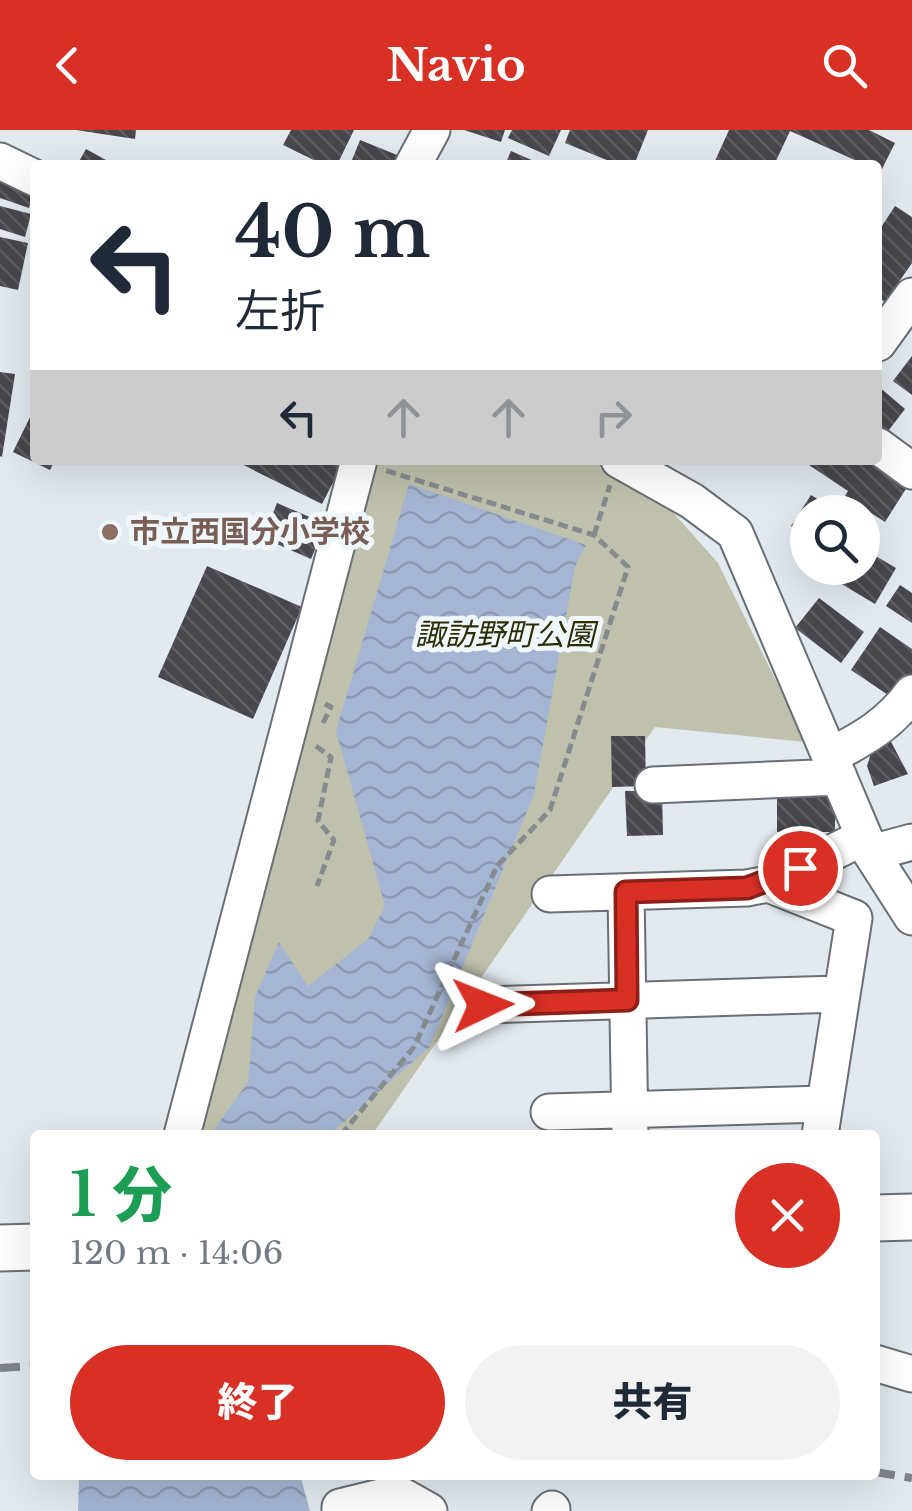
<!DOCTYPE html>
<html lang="ja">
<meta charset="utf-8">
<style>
:root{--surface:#fff;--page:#f2f2f3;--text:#1f2937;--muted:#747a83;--accent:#d93025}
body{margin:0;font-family:"Libre Baskerville","Noto Sans JP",serif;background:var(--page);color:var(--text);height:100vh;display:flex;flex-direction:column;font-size:38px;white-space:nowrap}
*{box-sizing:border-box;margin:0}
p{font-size:32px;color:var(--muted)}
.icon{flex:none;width:55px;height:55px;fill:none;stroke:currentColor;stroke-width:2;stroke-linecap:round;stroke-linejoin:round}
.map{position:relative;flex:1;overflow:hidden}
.side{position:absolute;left:30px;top:1000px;width:850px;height:350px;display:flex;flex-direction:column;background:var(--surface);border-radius:10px;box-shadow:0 10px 40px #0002}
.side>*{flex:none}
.banner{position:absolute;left:30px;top:30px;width:852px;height:305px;border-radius:10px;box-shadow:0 10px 40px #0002;background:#fff;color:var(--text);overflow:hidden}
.buttons{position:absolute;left:790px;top:365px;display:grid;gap:20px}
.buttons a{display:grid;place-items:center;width:90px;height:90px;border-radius:50%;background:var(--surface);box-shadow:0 10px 40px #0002;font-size:50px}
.pin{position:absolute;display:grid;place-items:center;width:85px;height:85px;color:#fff;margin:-42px;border:5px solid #fff;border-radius:50%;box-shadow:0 2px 10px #0007}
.me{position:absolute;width:110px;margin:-55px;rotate:88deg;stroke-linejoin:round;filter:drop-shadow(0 0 8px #0008)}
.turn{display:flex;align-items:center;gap:35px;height:210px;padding:0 40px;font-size:45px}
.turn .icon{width:130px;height:130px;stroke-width:2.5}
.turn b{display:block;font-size:70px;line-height:85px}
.lanes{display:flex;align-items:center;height:95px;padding:0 40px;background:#0003;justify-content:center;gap:50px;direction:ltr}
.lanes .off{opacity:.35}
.round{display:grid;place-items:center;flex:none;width:105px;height:105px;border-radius:52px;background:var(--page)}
.headline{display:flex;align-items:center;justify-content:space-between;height:170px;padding:0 40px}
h1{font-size:60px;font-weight:800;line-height:75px;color:#1e9e55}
.primary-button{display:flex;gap:20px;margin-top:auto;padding:20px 40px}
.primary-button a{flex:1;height:115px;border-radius:60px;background:var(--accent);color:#fff;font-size:40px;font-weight:800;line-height:115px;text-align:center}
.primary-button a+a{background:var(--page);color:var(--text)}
header{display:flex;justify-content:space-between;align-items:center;height:130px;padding:0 40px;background:var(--accent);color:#fff;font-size:45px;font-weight:800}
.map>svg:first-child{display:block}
.park{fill:#bfc1ac}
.water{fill:url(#water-waves)}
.building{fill:url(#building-back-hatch)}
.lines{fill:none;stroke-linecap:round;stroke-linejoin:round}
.minor-casing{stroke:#696f74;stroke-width:39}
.major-casing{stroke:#696f74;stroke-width:49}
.path{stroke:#868b8f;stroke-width:5;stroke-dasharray:10 5;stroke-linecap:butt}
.minor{stroke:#fff;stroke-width:35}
.major{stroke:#fff;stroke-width:45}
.rail{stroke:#7f8387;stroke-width:8;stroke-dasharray:20 10;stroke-linecap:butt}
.route-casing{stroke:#8d1f18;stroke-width:25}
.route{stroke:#d93025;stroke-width:18}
.education-dot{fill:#8d6e63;stroke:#eff7fd;stroke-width:4}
.labels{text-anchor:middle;stroke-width:10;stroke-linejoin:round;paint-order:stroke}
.education-label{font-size:30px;font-weight:bold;fill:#785e54;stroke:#eff7fd;text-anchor:start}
.park-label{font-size:30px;font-style:italic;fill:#2b2d02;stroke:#eff7fd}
</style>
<header><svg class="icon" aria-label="back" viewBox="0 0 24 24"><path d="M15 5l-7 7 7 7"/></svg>Navio<svg class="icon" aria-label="search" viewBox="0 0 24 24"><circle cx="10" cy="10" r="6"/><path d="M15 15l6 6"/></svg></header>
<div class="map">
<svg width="912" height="1381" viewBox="0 0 912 1381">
<defs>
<pattern id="water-waves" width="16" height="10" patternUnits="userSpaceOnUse" patternTransform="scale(2.5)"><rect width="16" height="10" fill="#a4b6d3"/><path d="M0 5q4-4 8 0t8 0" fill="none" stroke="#8c9bb4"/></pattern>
<pattern id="building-back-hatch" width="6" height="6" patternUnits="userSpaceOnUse" patternTransform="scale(2.5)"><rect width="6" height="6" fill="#48474d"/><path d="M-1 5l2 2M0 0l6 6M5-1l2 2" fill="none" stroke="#5e5d62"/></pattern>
</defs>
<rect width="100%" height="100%" fill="#e2e9ef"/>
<!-- park -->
<path class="park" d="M 372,330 L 593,330 L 654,361 L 718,433 L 806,612 L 655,597 L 372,1005 L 186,1005 Z"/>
<!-- water -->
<path class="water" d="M 409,354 L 586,415 L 575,437 L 534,665 L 429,918 L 329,1005 L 210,1005 L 248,952 L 255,867 L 279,812 L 308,856 L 368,809 L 385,776 L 336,601 Z
M 79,1345 L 300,1345 L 310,1381 L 78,1381 Z"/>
<!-- building -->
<path class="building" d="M 76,0 L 136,0 L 135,9 Z
M 291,0 L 354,0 L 337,35 L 324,35 L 283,15 Z
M 464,0 L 505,0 L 501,12 Z
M 512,0 L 561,0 L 549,26 L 508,8 Z
M 570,0 L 648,0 L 634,35 L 619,35 L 565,13 Z
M 729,0 L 869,0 L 895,13 L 878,47 L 878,35 L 866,35 L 790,1 L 774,35 L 724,35 L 715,31 Z
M 360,10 L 407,29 L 404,35 L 350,35 Z
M 86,19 L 115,35 L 77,35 Z
M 511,21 L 543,35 L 505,35 Z
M 0,47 L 35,60 L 29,78 L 0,68 Z
M 0,76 L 31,84 L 25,107 L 0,99 Z
M 895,76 L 912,87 L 912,133 L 885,172 L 878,167 L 878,102 Z
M 0,107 L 28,113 L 18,160 L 0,156 Z
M 912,226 L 912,265 L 893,251 Z
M 0,242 L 15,244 L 2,327 L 0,326 Z
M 878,256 L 905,279 L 885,305 L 878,299 Z
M 35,277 L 35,330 L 55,330 L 50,340 L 13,322 Z
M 233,330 L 326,330 L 341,337 L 322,374 Z
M 812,330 L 872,330 L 909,354 L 885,392 L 845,366 L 848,361 L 809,335 Z
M 811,365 L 838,382 L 808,382 L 808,407 L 791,396 Z
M 277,373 L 326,394 L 311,429 L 263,408 Z
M 862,418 L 896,438 L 875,474 L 835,450 L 843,438 L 862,438 Z
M 207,436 L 302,477 L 253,589 L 158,547 Z
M 900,455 L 912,463 L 912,493 L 886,476 Z
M 819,468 L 864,502 L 841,533 L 795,498 Z
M 880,497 L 912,519 L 912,554 L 900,573 L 851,540 Z
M 611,606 L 645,606 L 646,656 L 612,657 Z
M 888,606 L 908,644 L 874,656 L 867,636 L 873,617 Z
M 777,655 L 835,656 L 835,702 L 777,702 Z
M 625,661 L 662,661 L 663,705 L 627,706 Z"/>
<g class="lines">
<!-- minor casing -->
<g class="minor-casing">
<path id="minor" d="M 0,31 L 35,48
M 413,35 L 432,0
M 878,213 L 912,166
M 878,316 L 912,341
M 619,330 L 692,371 L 735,403 L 871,723 L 912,787
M 830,626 C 863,609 890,594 912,563
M 653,655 L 839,647
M 871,723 L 912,712
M 768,754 L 854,788 L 820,1005
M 626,762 L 630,1005
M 550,764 L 747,758 L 768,754 L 864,707
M 483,875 L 839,864
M 549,982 L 824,974
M 182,1005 L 359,330
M 875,1233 L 912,1244
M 340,1381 L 340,1377 L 397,1363 L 429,1381
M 550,1381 L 552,1379"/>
</g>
<!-- major casing -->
<g class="major-casing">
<path id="major" d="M 875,1088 L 912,1087
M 0,1118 L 35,1117"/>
</g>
<!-- path -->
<path class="path" d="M 594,405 L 610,355
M 323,593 L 331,577 L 325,574
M 316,616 L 331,627 L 318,691 L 334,710 L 317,756
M 341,1005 L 414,917 L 497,736 L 550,680 L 628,437 L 594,405 L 384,340"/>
<!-- minor -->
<use href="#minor" class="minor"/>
<!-- major -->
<use href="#major" class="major"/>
<!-- rail -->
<path class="rail" d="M 0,1238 L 35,1236
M 875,1342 L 912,1348"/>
</g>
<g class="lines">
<!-- route casing -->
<g class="route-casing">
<path id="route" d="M 483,875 L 627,870 L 626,762 L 747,758 L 800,738"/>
</g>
<!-- route -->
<use href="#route" class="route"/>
</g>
<!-- markers -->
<circle class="education-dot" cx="110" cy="402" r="10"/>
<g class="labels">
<!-- education labels -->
<g class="education-label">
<text x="130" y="412">市立西国分小学校</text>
</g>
<!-- park labels -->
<g class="park-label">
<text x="505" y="515">諏訪野町公園</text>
</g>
</g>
</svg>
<div class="buttons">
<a><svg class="icon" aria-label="search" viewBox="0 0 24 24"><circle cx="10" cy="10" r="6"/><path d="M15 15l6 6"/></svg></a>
</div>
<div class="pin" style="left:800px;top:738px;background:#d93025"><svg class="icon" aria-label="arrive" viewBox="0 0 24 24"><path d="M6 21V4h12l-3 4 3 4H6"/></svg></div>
<svg class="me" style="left:483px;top:875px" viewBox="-20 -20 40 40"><path d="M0-17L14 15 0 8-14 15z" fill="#d93025" stroke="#fff" stroke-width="4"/></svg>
<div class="banner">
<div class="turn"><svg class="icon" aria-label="left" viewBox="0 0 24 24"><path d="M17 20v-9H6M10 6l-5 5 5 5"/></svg><div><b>40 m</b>左折</div></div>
<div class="lanes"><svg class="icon" aria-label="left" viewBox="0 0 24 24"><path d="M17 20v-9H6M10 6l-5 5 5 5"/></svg><svg class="icon off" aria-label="ahead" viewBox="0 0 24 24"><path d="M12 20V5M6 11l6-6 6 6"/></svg><svg class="icon off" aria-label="ahead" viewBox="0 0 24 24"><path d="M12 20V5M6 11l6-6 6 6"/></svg><svg class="icon off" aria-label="right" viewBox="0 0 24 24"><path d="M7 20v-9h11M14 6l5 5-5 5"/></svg></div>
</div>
<section class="side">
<div class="headline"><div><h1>1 分</h1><p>120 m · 14:06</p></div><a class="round" style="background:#d93025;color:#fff"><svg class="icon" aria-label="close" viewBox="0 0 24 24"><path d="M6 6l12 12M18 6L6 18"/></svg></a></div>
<div class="primary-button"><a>終了</a><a>共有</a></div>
</section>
</div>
